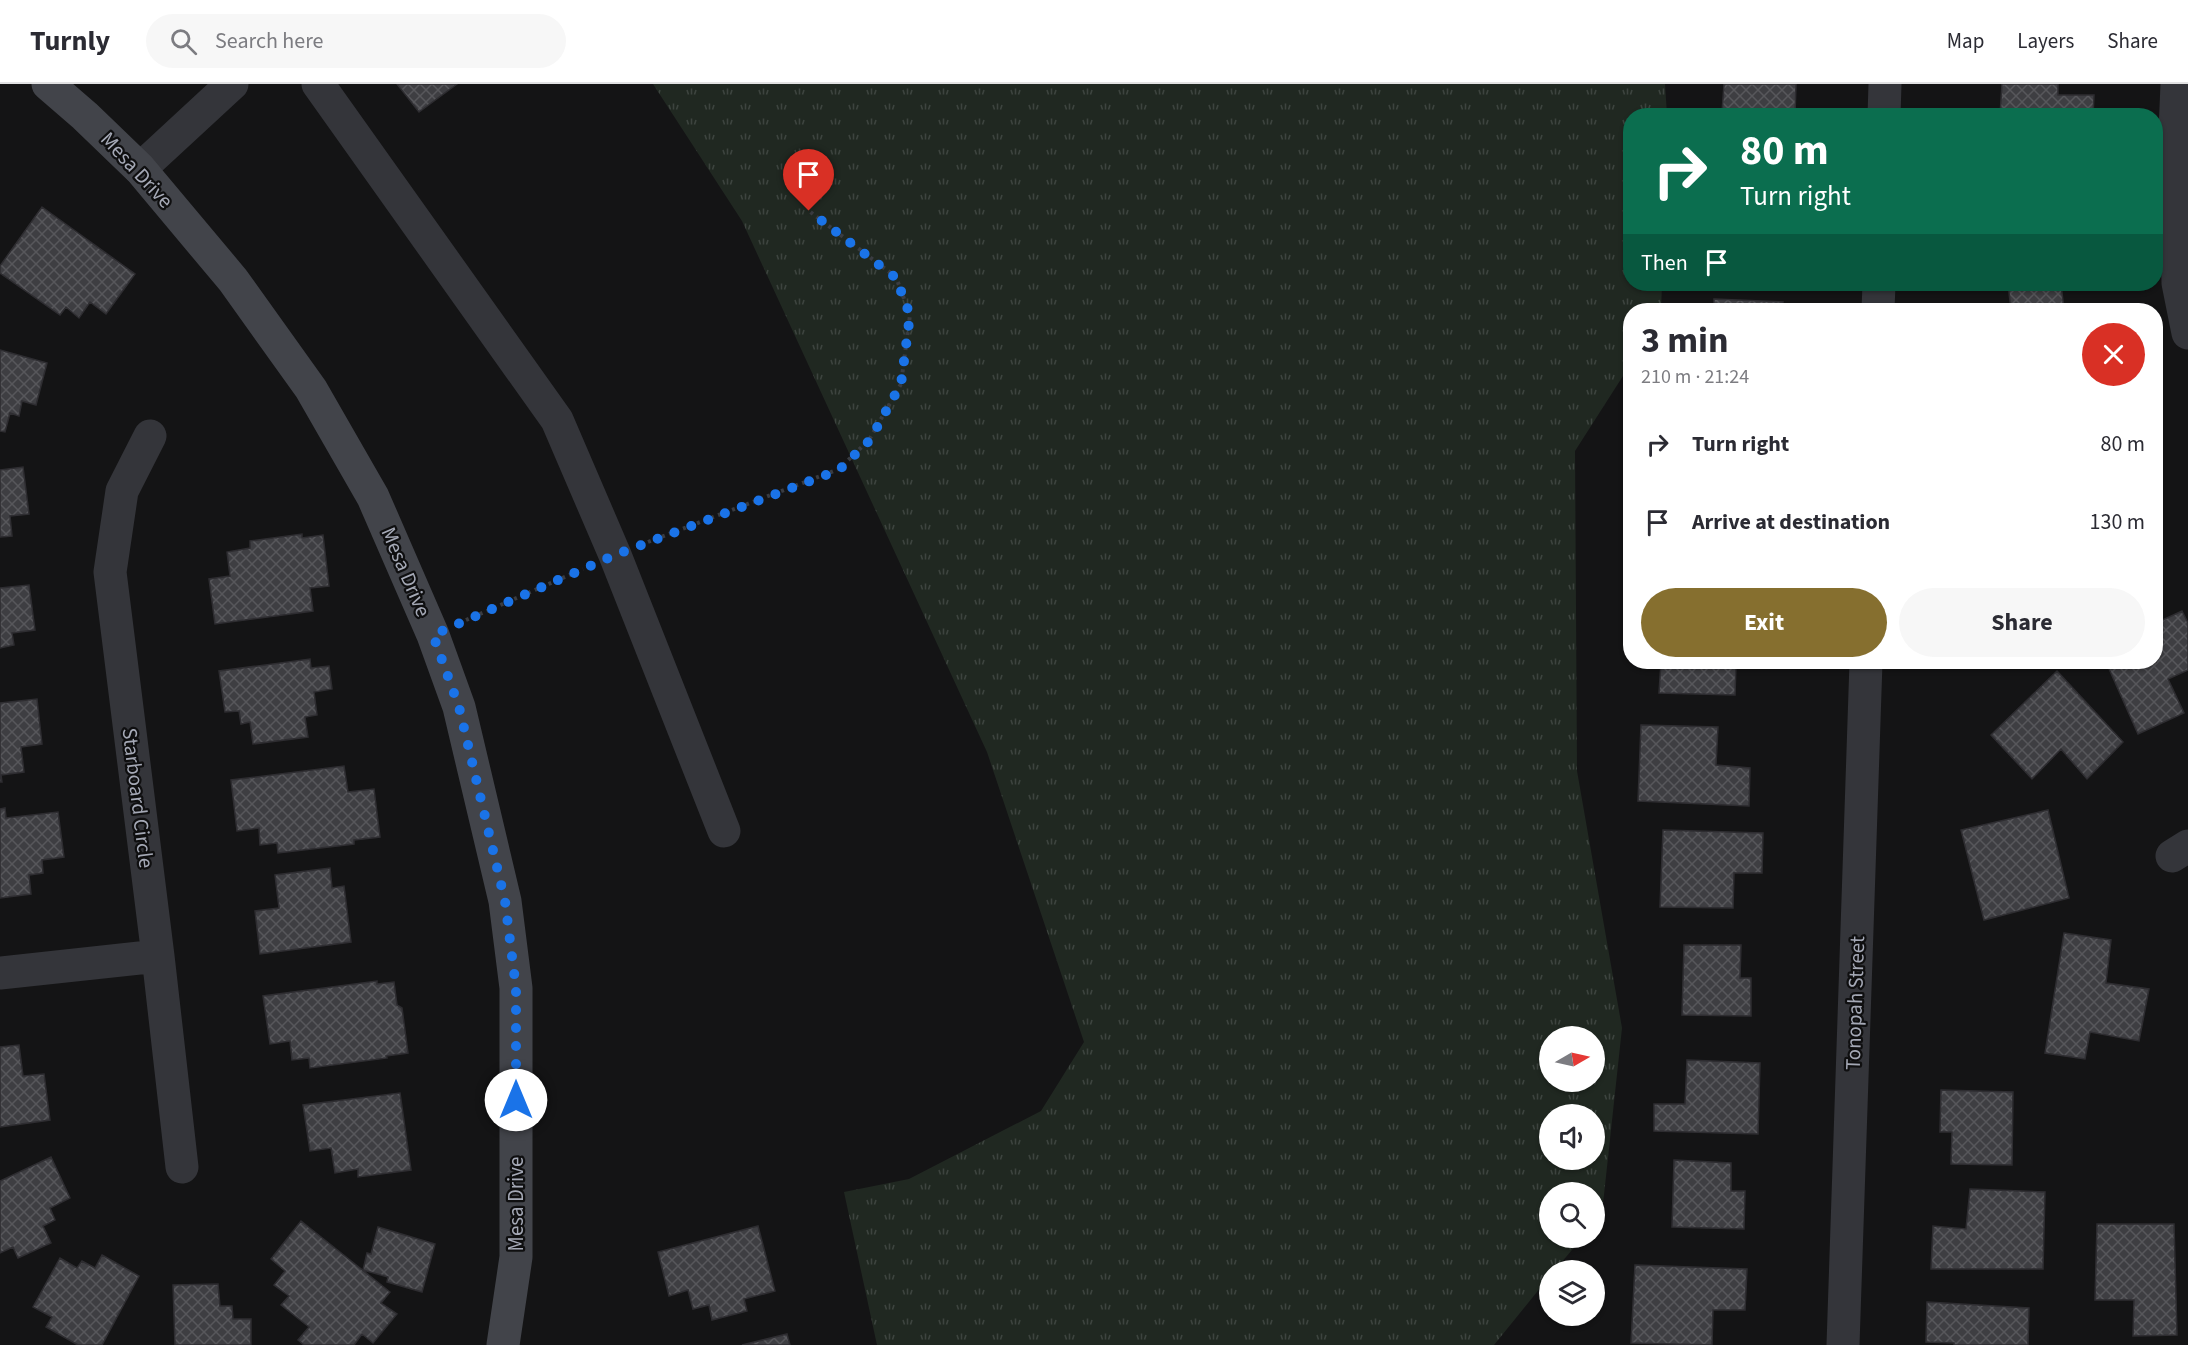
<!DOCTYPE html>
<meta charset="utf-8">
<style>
:root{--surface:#fff;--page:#f7f7f7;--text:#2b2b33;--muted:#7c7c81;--line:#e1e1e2;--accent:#866f2f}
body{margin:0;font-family:"Source Sans 3",sans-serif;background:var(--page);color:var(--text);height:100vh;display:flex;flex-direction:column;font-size:22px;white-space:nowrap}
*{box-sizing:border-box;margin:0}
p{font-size:20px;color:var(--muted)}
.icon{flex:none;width:33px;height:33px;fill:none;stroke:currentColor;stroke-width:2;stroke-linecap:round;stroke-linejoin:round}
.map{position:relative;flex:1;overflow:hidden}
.drawer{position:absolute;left:1623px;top:219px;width:540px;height:366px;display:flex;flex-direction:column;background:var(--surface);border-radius:24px;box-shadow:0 2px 4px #0004}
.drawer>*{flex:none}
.banner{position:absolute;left:1623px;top:24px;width:540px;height:183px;border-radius:24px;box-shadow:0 2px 4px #0004;background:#0b6e4f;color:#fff;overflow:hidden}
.needle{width:39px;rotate:81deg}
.controls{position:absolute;left:1539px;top:942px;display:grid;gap:12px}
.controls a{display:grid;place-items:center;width:66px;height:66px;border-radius:50%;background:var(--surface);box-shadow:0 2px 4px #0004;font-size:30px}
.pin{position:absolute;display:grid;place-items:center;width:51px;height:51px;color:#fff;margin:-62px -26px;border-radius:50% 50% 50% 0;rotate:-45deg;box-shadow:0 0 6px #0007}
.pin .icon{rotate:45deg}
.me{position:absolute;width:66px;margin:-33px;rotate:0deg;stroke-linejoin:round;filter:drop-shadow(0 0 4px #0008)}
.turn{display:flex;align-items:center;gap:21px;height:126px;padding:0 18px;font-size:27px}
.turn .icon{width:78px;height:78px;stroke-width:2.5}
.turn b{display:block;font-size:42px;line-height:51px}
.then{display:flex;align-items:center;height:57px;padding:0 18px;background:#0003;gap:12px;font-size:22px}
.round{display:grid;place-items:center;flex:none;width:63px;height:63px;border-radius:32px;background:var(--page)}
.headline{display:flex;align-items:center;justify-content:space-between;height:102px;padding:0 18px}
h1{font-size:36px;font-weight:700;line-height:45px}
.primary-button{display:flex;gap:12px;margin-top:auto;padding:12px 18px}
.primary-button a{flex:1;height:69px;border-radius:36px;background:var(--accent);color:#fff;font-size:24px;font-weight:700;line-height:69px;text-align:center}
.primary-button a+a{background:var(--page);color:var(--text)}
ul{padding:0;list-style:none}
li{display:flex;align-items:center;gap:18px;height:78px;padding:0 18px}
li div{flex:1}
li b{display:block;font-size:22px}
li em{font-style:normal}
header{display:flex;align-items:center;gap:36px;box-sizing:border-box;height:84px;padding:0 30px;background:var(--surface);border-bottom:2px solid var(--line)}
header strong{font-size:28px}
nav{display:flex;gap:33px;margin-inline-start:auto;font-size:21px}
.search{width:420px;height:54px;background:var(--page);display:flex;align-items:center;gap:15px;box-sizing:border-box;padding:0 21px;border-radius:33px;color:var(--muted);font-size:22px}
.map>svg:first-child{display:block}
.grass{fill:url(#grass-tufts);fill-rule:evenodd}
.building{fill:url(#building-cross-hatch);stroke:#2e2d31;stroke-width:1.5}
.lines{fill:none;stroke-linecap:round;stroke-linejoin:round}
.path{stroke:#3a3c41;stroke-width:4;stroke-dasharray:3 4.5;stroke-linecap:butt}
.street{stroke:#34353a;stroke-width:33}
.secondary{stroke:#42444a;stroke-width:33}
.route{stroke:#1a73e8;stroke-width:10;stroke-dasharray:0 18}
.labels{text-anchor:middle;stroke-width:4.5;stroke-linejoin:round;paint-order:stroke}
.street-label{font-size:21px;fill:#a5a9b6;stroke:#0f0f10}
</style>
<header>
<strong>Turnly</strong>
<div class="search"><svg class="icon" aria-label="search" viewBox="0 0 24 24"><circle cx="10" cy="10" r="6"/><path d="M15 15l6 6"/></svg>Search here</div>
<nav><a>Map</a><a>Layers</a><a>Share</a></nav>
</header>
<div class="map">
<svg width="2188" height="1261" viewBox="0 0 2188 1261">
<defs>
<pattern id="grass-tufts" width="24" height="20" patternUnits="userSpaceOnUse" patternTransform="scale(1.5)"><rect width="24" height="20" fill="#202821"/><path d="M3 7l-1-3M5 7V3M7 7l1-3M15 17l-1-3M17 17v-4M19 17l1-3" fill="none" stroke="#3d443f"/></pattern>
<pattern id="building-cross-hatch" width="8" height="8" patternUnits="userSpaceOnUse" patternTransform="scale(1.5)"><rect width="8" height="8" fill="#3e3e42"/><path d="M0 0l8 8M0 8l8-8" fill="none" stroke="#57575b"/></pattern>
</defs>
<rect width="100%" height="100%" fill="#141415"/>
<!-- grass -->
<path class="grass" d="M 653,0 L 1665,0 L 1667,31 L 1630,32 L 1630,200 L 1662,200 L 1661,226 L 1630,226 L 1630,281 L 1575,367 L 1577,687 L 1622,944 L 1602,1129 L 1595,1138 L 1594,1108 L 1550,1108 L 1550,1154 L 1582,1154 L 1555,1186 L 1550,1186 L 1549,1193 L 1494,1261 L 877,1261 L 844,1108 L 909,1095 L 1041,1027 L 1084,958 L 987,668 L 742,137 ZM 1550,952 L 1594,952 L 1594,998 L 1550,998 ZM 1550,1030 L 1594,1030 L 1594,1076 L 1550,1076 Z"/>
<!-- building -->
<path class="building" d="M 397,0 L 457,0 L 419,28 Z
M 1724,0 L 1796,0 L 1795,31 L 1722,29 Z
M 2002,0 L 2058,0 L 2058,11 L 2094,11 L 2093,32 L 2000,32 Z
M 42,123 L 135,190 L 106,230 L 90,218 L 79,234 L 66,223 L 60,231 L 0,189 L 0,182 Z
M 2008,200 L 2061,200 L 2064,226 L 2011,226 Z
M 1714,215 L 1783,218 L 1782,226 L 1714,226 Z
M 0,266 L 47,279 L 36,321 L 22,317 L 19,332 L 10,329 L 5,348 L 0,347 Z
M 23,383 L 29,430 L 10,432 L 12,452 L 0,453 L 0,386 Z
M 302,450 L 302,454 L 323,451 L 329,502 L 310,504 L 313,527 L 215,540 L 209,495 L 230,492 L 227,468 L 250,464 L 250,457 Z
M 29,501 L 35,546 L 12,549 L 14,561 L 0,564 L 0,504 Z
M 2182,527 L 2188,539 L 2188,586 L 2168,595 L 2184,629 L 2138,650 L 2106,578 L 2156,578 L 2156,539 Z
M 310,575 L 311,584 L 329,582 L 332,605 L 314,608 L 317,631 L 305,633 L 308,653 L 253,660 L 250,638 L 241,640 L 239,627 L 225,628 L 219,587 Z
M 1661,578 L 1764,578 L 1764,580 L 1736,580 L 1735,611 L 1659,609 Z
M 2057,587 L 2123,658 L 2087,695 L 2061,665 L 2032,695 L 1991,651 Z
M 37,615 L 42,660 L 21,663 L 24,688 L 1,691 L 2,698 L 0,698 L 0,619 Z
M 1641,641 L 1718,643 L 1716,681 L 1750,684 L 1749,722 L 1638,717 Z
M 344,682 L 348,708 L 374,705 L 380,753 L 354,756 L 354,760 L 278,769 L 277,759 L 260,761 L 259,744 L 237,747 L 231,696 Z
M 5,724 L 6,734 L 58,728 L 64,773 L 42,776 L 43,789 L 29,791 L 31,810 L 0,814 L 0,725 Z
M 2048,726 L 2069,814 L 1984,836 L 1961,746 Z
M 1663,746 L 1763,749 L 1762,789 L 1734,789 L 1733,824 L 1660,823 Z
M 330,784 L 332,804 L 344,802 L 351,858 L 260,870 L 255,827 L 279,824 L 275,791 Z
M 2064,849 L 2111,856 L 2106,899 L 2149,905 L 2139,957 L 2090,948 L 2085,975 L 2045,969 Z
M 1684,861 L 1741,861 L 1740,894 L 1751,894 L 1751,932 L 1682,931 Z
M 377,897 L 377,900 L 394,898 L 397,921 L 402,924 L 408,969 L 386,972 L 387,974 L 310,984 L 309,974 L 292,976 L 290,957 L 270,960 L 263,912 Z
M 19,961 L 23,992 L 44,990 L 50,1036 L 0,1043 L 0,963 Z
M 1687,976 L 1760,979 L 1758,1050 L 1654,1047 L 1654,1020 L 1685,1020 Z
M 1941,1006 L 2013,1008 L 2012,1081 L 1951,1080 L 1952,1048 L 1940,1048 Z
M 400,1009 L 411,1086 L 358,1093 L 358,1085 L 335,1089 L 331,1064 L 310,1067 L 303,1021 Z
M 51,1073 L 70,1114 L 50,1124 L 55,1136 L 43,1142 L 51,1159 L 18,1174 L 13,1163 L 0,1169 L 0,1097 Z
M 1674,1076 L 1731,1079 L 1731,1107 L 1745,1107 L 1744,1145 L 1672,1143 Z
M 1970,1105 L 2045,1108 L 2043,1185 L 1931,1185 L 1933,1142 L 1966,1145 Z
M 301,1137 L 390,1208 L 381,1219 L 397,1230 L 373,1259 L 362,1250 L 354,1261 L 304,1261 L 298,1256 L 309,1243 L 281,1221 L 289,1212 L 274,1201 L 285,1187 L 271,1175 Z
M 2097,1140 L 2174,1140 L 2177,1251 L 2133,1252 L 2134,1216 L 2095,1216 Z
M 758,1142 L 775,1207 L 744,1215 L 747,1227 L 712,1236 L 709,1221 L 693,1225 L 688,1206 L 669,1212 L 658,1168 Z
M 378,1143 L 435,1160 L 422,1208 L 387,1198 L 388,1193 L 363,1186 L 367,1169 L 371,1170 Z
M 102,1171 L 139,1192 L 102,1261 L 78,1261 L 46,1243 L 52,1233 L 33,1223 L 60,1174 L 77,1184 L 82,1177 L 95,1184 Z
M 1635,1181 L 1747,1185 L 1745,1226 L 1713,1226 L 1712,1261 L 1631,1259 Z
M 218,1200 L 220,1222 L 232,1222 L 233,1235 L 251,1235 L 251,1261 L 175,1261 L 173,1201 Z
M 1927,1218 L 2029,1224 L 2028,1261 L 1954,1261 L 1954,1259 L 1926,1258 Z
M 787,1250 L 790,1261 L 742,1261 Z"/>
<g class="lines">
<!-- path -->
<path class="path" d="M 648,458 L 839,385 L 869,356 L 901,300 L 910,231 L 896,193 L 809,127
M 466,536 L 583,485"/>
<!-- street -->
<path class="street" d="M 318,0 L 557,336 L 615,471 L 724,747
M 2177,0 L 2175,48 L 2178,199 L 2188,249
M 1884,32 L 1885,0
M 140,85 L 232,0
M 1878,226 L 1879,200
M 150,352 L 122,407 L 110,488 L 158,872 L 182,1083
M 2172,772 L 2188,762
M 0,889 L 158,872
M 1843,1261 L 1866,578"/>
<!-- secondary -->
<path class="secondary" d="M 48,0 L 85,32 L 140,85 L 233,196 L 311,305 L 373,413 L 433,551 L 459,623 L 505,817 L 516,904 L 516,1173 L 503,1261"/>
</g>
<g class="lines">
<!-- route -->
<path class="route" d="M 516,1016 L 516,904 L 505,817 L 459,623 L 433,551 L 615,471 L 839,386 L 870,356 L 901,300 L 910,231 L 896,194 L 809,127"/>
</g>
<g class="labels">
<!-- street labels -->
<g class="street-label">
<text transform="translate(137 86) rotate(47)" y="7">Mesa Drive</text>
<text transform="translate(406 488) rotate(67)" y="7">Mesa Drive</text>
<text transform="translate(138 714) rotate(83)" y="7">Starboard Circle</text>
<text transform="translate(1855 919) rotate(-88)" y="7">Tonopah Street</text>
<text transform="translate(516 1120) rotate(-90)" y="7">Mesa Drive</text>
</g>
</g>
</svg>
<div class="controls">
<a><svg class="needle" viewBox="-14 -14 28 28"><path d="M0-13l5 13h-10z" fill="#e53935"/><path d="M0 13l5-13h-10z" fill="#7c7c81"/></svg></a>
<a><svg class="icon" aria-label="sound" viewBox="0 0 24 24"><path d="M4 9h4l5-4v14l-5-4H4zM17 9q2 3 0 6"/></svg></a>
<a><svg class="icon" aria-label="search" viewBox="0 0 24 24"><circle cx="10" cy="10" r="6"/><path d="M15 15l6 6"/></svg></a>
<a><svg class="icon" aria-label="layers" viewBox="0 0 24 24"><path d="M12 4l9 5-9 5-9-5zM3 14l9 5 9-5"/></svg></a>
</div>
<div class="pin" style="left:809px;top:127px;background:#d93025"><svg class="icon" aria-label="arrive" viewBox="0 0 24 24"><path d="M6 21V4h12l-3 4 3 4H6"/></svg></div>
<svg class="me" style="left:516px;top:1016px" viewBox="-20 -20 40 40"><circle r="19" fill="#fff"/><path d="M0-13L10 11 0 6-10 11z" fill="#1a73e8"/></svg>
<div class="banner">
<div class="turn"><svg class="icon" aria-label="right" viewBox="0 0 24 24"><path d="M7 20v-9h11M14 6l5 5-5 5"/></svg><div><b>80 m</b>Turn right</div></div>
<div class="then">Then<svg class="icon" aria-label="arrive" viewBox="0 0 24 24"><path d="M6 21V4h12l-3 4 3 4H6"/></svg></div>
</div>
<section class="drawer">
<div class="headline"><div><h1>3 min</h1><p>210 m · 21:24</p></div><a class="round" style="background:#d93025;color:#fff"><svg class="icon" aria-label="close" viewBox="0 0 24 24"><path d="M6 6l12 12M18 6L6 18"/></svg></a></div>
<ul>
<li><svg class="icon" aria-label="right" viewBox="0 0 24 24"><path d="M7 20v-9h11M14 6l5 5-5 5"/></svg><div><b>Turn right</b></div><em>80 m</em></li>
<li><svg class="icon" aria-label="arrive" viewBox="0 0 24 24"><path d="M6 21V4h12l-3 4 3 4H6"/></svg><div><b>Arrive at destination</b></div><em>130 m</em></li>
</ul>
<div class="primary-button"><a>Exit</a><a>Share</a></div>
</section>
</div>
